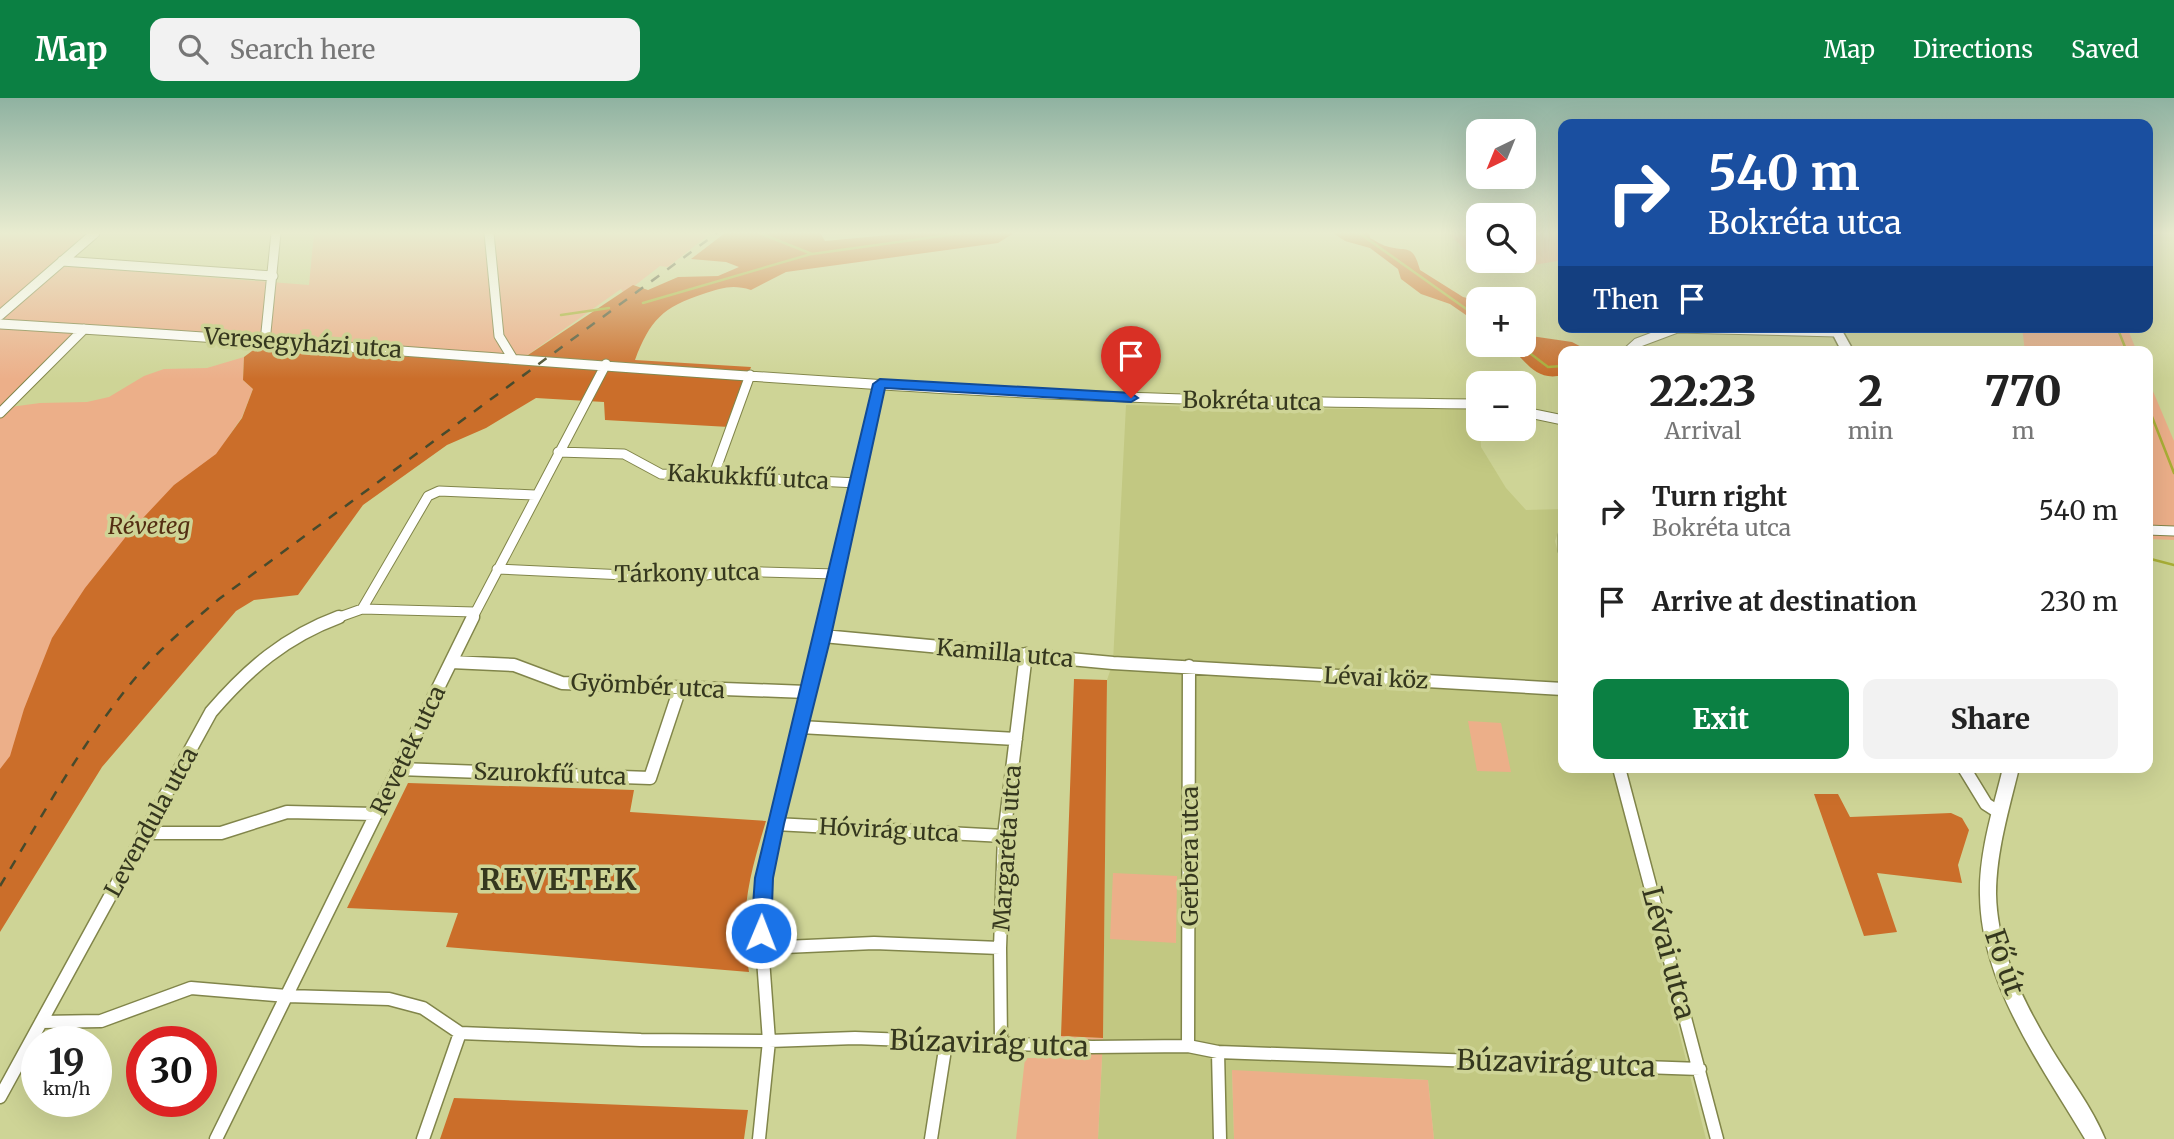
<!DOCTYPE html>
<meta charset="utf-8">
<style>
:root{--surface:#fff;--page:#f2f2f2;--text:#222;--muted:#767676;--accent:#0b8043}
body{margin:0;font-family:Merriweather,serif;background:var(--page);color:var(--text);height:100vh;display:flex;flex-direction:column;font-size:26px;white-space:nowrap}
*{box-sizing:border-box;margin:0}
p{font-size:23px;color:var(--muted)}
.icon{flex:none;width:38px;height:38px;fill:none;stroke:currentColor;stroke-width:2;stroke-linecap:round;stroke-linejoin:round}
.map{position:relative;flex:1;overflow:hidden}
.sheet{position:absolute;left:1558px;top:248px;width:595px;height:427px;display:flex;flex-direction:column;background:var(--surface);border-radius:14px;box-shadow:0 7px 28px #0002}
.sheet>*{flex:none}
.top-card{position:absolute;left:1558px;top:21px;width:595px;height:214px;border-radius:14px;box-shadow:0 7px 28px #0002;background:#1a4fa0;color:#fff;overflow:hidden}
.needle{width:46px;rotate:223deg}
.buttons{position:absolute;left:1466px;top:21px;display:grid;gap:14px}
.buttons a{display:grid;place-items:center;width:70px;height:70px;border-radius:14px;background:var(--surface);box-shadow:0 7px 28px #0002;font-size:35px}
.speed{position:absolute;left:21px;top:928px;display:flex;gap:14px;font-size:35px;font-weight:700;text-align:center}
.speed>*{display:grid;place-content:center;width:91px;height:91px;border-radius:50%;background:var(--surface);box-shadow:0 7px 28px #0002;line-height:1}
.speed small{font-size:18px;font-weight:400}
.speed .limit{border:10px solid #d22;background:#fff;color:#111}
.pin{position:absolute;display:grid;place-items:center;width:60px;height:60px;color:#fff;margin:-72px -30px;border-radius:50% 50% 50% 0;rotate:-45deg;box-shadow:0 0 7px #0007}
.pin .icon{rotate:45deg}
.me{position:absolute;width:77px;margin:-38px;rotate:1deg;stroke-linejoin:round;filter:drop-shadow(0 0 5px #0008)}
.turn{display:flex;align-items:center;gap:24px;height:147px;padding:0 35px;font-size:32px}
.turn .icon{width:91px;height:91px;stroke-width:2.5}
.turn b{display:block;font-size:49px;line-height:60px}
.then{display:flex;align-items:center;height:66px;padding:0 35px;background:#0003;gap:14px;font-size:26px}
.eta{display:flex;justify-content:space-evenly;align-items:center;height:119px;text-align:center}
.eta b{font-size:42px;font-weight:800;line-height:49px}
.action{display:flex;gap:14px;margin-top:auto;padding:14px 35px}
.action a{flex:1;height:80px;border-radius:14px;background:var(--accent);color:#fff;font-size:28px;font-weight:800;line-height:80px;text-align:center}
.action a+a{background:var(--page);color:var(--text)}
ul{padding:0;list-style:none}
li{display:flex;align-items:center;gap:21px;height:91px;padding:0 35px}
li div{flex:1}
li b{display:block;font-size:26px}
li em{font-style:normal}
header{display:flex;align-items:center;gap:42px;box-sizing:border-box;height:98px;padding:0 35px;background:var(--accent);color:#fff}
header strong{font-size:33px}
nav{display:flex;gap:38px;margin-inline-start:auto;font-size:24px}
.search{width:490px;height:63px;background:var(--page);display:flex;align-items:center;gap:18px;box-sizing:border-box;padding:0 24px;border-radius:14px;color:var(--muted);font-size:26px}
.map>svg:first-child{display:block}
.built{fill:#c2c882}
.green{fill:#ecaf89}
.forest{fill:#cb6e2a}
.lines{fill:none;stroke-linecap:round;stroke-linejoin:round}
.stream{stroke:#a9af36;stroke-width:2.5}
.minor-far1-casing{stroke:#81854a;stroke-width:11}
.minor-casing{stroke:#81854a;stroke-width:15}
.major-casing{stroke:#81854a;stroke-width:3}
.minor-far1{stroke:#fff;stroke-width:9}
.minor{stroke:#fff;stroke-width:12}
.major{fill:#fff;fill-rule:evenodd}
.rail{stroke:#474a2c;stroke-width:2.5;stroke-dasharray:10 10;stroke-linecap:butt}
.route{fill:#1a73e8;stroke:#114b97;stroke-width:2}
.labels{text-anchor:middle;stroke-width:7;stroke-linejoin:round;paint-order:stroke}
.street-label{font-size:23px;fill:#35371e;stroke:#ced496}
.park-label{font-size:23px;font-style:italic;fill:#542e13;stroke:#ced496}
.near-street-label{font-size:28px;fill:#35371e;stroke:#ced496}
.district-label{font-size:30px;font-weight:bold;letter-spacing:2px;fill:#35371e;stroke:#ced496}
</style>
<header>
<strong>Map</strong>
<div class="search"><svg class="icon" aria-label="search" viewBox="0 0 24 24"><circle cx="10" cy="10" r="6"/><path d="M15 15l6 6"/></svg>Search here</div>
<nav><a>Map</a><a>Directions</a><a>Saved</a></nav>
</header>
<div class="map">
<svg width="2174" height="1041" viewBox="0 0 2174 1041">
<rect width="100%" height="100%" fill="#ced496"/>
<!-- built -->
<path class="built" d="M 1126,307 L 1298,311 L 1461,310 L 1479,313 L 1481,349 L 1506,390 L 1526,412 L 1563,411 L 1563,420 L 1555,443 L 1563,473 L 1563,670 L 1612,670 L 1706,1041 L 1434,1041 L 1428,982 L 1232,973 L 1234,1041 L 1098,1041 L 1103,940 L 1107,582 L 1113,564 Z"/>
<!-- green -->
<path class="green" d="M 0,135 L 82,135 L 85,138 L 50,167 L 309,187 L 314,135 L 711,135 L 668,169 L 660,168 L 624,196 L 621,191 L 516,265 L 75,235 L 3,310 L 40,305 L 87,304 L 109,299 L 144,278 L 164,271 L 207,270 L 244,259 L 243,282 L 253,291 L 242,319 L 225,344 L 316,422 L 0,759 Z
M 1448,135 L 1479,135 L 1479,163 L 1524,163 L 1524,135 L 1563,135 L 1563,162 L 1489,175 Z
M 2022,229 L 2127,229 L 2137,254 L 2025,254 Z
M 2147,279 L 2174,343 L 2174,442 L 2147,441 Z
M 1468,623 L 1501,625 L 1511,674 L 1477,673 Z
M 1113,775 L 1177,778 L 1176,845 L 1110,841 Z
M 1061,938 L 1103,940 L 1098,1041 L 1016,1041 L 1025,960 L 1061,960 Z
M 1232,972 L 1428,982 L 1434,1041 L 1234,1041 Z"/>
<!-- forest -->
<path class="forest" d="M 725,135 L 820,135 L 825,143 L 910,135 L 1014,135 L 998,145 L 786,174 L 751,192 C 732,186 722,190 703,196 C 663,209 650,222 635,262 L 751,269 L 729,329 L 605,322 L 604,304 L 536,300 L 486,330 L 447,347 L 363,407 L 298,497 L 254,502 L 236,513 L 102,669 L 0,834 L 0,671 L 10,658 L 24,611 L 52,540 L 85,490 L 128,436 L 174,387 L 216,356 L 242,320 L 253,291 L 243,282 L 244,259 L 260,247 L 516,265 L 633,187 L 648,192 L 678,179 L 718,178 L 739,169 L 726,164 L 691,161 Z
M 1333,135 L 1369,135 L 1370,140 C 1375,142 1381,147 1386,148 C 1408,155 1412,144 1420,172 L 1463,199 L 1479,203 L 1479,226 L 1450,206 L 1421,196 L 1401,181 L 1398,171 L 1370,150 L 1345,143 Z
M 1524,237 L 1572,244 L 1591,254 L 1563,254 L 1563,277 C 1535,284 1527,263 1507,247 L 1524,247 Z
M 1074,581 L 1107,582 L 1103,940 L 1061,938 Z
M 408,685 L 634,692 L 630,714 L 766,723 C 749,779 739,816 749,874 L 446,849 L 458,815 L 347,810 Z
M 1814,696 L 1838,696 L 1850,719 L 1951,715 L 1962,720 L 1969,732 L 1958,767 L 1962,785 L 1877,775 L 1897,834 L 1864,838 Z
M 454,1000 L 748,1012 L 744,1041 L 440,1041 Z"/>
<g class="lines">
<!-- stream -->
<path class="stream" d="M 759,135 L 812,156 L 963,135 L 990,135
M 1359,135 L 1479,220
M 2147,140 L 2160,135
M 643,205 L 811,156
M 561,217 L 609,210
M 2117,229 L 2127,254
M 1519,247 L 1548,269 L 1563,268
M 2147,306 L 2174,375
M 2147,460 L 2174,467"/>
<!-- minor-far1 casing -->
<g class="minor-far1-casing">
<path id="minor-far1" d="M 489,135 L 499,238 L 513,261
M 62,163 L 273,178
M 0,217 L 95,135
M 0,226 C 330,245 658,275 988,293 C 1152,302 1315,304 1479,306
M 265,244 L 276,135
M 1627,254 L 1637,245 L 1677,230 L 1837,234
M 1524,314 L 1563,322
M 0,315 L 84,231
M 558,354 L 624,356 L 661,376 L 858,385
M 713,379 L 750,277
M 2147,432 L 2174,433
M 1563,437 L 1563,453
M 497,471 L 689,480 L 729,473 L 836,476
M 362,511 L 475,514
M 334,521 L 362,511 L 428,398 L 439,393 L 535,397
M 472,521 L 606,266
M 825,521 L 880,286"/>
</g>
<!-- minor casing -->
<g class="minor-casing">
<path id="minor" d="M 823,538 L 1113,565 L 1563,591
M 451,564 L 514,567 L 562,585 L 807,594
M 800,629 L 1016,641
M 1619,670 L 1717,1041
M 1964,670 L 1986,706 L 2000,715
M 399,671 L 650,680 L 680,590
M 775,726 L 1004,738
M 145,735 L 221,735 L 287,714 L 375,716
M 762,850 L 874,845 L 1000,850
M 41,924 L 101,923 L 191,890 L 287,898 L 389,901 L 423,910 L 460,935 L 641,942 L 769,943 L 855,940 L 1092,949 L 1188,948 L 1218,954 L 1700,971
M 1001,944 L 1000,850 L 1004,738 L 1026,556
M 1188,948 L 1189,568
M 1218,954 L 1220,1041
M 0,999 L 211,614 C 248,571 285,539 339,519
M 216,1041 L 473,519
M 423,1041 L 460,935
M 759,1041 L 769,943 L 760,820 L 764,780 L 825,519
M 931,1041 L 946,945"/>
</g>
<!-- major casing -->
<g class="major-casing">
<path id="major" d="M 1829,229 L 1840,229 L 1854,254 L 1842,254 Z
M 2003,670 L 2019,670 C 2009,711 1996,754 1996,796 C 1997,851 2023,903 2051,950 C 2069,980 2092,1009 2105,1041 L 2085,1041 C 2041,967 1981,886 1980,797 C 1979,754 1993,711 2003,670 Z"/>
</g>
<!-- minor-far1 -->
<use href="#minor-far1" class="minor-far1"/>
<!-- minor -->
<use href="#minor" class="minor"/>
<!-- major -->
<use href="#major" class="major"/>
<!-- rail -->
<path class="rail" d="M 0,788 C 43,717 83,642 137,578 C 161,549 191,525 219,501 L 717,135"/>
</g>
<!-- sky -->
<linearGradient id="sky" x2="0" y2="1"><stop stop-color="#8fb2a1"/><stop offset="0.48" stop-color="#e9ecd0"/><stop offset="1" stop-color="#e9ecd0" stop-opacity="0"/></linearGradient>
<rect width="2174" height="281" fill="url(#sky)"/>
<!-- route -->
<path class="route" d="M 880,281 L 1131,295 L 1138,300 L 1131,304 L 885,290 L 831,538 L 784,726 L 773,780 L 771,835 L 768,841 L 761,844 L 754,841 L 751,835 L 755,780 L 873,286 Z"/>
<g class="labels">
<!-- street labels -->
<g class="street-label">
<text transform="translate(303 245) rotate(4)" y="8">Veresegyházi utca</text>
<text transform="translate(1252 303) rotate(1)" y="8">Bokréta utca</text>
<text transform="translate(748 379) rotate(3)" y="8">Kakukkfű utca</text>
<text transform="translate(687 475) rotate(-1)" y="8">Tárkony utca</text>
<text transform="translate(1005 555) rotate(5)" y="8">Kamilla utca</text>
<text transform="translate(1376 580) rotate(3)" y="8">Lévai köz</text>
<text transform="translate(648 588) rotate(3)" y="8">Gyömbér utca</text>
<text transform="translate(408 652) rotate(-64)" y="8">Revetek utca</text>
<text transform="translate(550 676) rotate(2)" y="8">Szurokfű utca</text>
<text transform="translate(151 724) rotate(-61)" y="8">Levendula utca</text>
<text transform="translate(889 732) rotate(3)" y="8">Hóvirág utca</text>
<text transform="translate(1007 750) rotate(-86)" y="8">Margaréta utca</text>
<text transform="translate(1190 758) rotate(-90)" y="8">Gerbera utca</text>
</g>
<!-- park labels -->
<g class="park-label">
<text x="149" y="436">Réveteg</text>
</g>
<!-- near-street labels -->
<g class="near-street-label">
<text transform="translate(1669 855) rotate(75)" y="10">Lévai utca</text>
<text transform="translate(2005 864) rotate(71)" y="10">Fő út</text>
<text transform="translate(989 945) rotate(2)" y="10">Búzavirág utca</text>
<text transform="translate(1556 965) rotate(2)" y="10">Búzavirág utca</text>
</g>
<!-- district labels -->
<g class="district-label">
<text x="559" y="792">REVETEK</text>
</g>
</g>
</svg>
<div class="buttons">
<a><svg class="needle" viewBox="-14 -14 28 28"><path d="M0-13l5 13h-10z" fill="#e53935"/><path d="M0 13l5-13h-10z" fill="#767676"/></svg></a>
<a><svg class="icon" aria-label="search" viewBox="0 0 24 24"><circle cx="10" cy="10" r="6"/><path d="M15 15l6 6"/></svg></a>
<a>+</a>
<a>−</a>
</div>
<div class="speed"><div>19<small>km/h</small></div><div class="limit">30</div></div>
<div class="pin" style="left:1131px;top:300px;background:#d93025"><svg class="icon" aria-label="arrive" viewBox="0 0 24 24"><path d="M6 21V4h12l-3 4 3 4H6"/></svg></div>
<svg class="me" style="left:761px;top:835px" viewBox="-20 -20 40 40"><circle r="17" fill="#1a73e8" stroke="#fff" stroke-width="3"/><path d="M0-11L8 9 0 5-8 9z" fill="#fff"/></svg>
<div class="top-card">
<div class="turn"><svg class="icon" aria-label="right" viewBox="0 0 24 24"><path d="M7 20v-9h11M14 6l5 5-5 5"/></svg><div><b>540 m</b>Bokréta utca</div></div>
<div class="then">Then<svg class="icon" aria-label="arrive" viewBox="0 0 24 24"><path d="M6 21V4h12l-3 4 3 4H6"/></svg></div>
</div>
<section class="sheet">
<div class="eta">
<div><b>22:23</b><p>Arrival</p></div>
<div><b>2</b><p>min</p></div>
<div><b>770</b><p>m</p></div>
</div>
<ul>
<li><svg class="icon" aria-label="right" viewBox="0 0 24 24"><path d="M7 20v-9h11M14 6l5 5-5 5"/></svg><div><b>Turn right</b><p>Bokréta utca</p></div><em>540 m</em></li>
<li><svg class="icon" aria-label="arrive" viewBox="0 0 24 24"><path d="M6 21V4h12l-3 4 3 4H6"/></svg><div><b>Arrive at destination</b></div><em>230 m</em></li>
</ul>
<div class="action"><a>Exit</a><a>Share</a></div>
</section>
</div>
